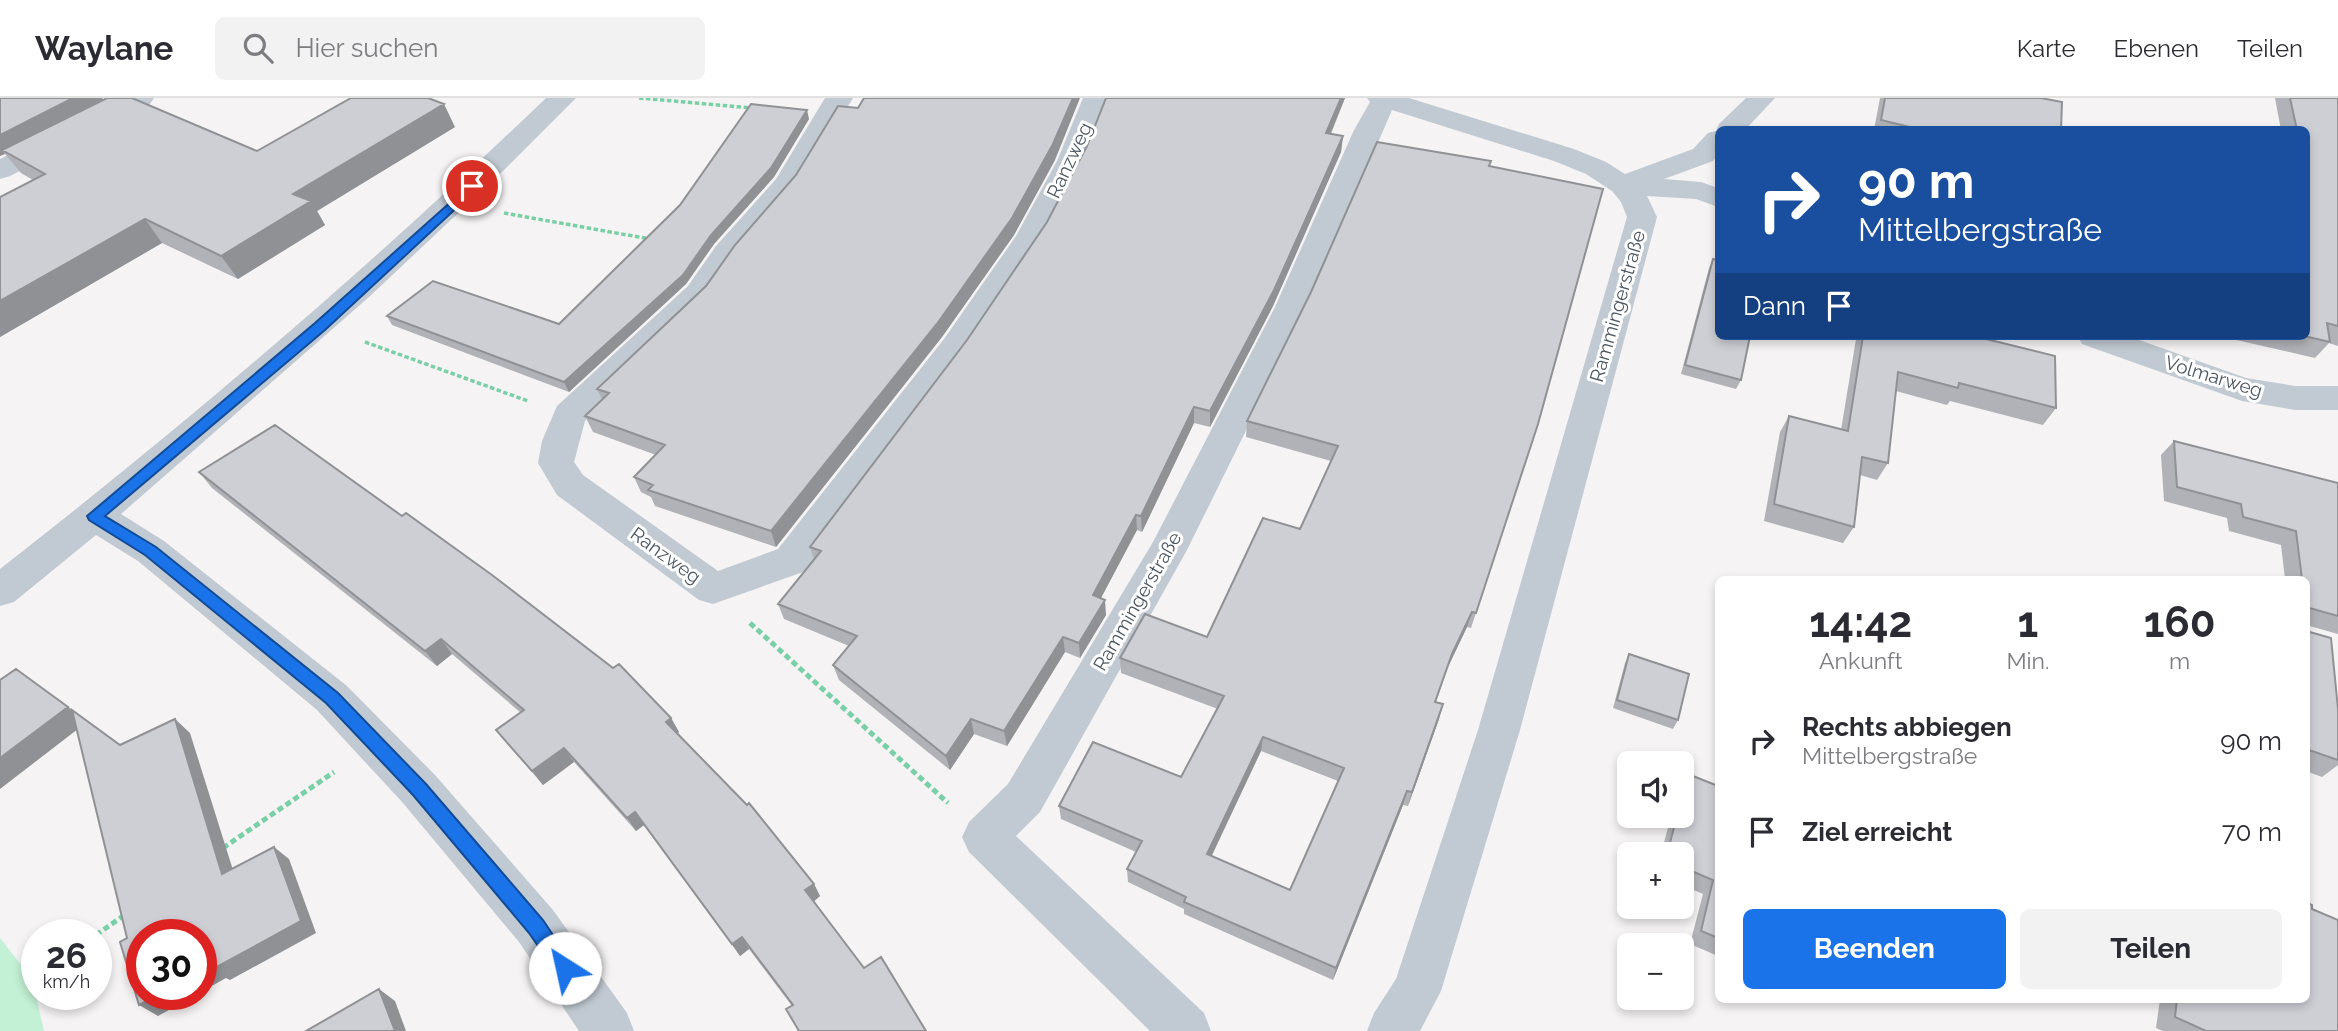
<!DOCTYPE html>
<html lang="de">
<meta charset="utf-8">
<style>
:root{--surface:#fff;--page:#f2f2f3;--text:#2b2b33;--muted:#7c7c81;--line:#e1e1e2;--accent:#1a73e8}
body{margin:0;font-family:Raleway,sans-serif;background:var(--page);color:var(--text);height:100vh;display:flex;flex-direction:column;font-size:26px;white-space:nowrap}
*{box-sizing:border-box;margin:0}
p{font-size:23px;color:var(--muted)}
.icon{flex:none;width:38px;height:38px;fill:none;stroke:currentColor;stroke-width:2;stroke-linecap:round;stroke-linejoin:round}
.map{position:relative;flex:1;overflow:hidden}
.side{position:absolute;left:1715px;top:478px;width:595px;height:427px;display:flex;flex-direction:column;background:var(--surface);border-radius:10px;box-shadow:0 4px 10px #0003}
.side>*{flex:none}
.top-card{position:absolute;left:1715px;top:28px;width:595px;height:214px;border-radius:10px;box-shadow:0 4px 10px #0003;background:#1a4fa0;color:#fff;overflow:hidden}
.controls{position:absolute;left:1617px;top:653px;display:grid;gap:14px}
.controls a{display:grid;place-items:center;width:77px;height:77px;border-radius:10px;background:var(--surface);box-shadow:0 4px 10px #0003;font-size:35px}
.speed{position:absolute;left:21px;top:821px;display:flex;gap:14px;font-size:35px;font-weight:700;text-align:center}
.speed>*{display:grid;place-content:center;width:91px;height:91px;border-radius:50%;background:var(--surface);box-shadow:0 4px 10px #0003;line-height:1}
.speed small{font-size:18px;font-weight:400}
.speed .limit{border:10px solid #d22;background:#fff;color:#111}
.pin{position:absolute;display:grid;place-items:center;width:60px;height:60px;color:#fff;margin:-30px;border:4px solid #fff;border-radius:50%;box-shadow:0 2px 7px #0007}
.me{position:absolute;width:77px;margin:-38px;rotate:325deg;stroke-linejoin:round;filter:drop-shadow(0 0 5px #0008)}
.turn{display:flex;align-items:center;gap:24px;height:147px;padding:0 28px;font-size:32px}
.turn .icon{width:91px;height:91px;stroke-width:2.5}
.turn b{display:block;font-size:49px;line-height:60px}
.then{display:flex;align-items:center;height:66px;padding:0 28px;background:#0003;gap:14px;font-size:26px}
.eta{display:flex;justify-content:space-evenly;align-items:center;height:119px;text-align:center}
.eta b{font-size:42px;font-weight:700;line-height:49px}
.cta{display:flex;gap:14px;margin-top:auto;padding:14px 28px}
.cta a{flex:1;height:80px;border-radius:10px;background:var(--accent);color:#fff;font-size:28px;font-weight:700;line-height:80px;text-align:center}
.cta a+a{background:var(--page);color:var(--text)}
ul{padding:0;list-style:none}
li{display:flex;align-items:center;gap:21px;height:91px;padding:0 28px}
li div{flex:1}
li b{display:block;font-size:26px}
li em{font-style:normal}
header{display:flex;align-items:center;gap:42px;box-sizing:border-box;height:98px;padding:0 35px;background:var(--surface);border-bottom:2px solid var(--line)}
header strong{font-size:33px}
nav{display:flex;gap:38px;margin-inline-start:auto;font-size:24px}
.search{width:490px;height:63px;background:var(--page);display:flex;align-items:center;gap:18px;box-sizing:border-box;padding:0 24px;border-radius:10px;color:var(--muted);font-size:26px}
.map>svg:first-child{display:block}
.green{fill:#c3f1d5}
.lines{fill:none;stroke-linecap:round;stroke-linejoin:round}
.path-far1{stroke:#7ad0a6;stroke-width:3.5;stroke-dasharray:4.5 2.5;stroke-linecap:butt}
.path{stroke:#7ad0a6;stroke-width:5;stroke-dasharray:6 3.5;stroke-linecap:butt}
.street{fill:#c1cad2;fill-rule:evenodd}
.wall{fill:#b0b2b7;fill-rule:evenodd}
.shaded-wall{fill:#909195}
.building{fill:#cdcfd5;stroke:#909195;stroke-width:2;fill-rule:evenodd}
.route{fill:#1a73e8;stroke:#114b97;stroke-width:2}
.labels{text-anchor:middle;stroke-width:6;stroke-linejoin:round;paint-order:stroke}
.street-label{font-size:19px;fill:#4a5661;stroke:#fff}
</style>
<header>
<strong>Waylane</strong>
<div class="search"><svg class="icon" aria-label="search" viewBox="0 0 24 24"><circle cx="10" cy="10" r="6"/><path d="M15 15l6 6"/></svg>Hier suchen</div>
<nav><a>Karte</a><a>Ebenen</a><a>Teilen</a></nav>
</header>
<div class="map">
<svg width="2338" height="933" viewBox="0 0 2338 933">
<rect width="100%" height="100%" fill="#f5f3f3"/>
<!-- green -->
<path class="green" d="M 0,840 L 32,881 L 44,933 L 0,933 Z"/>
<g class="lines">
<!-- path-far1 -->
<path class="path-far1" d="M 639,0 L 752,10
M 504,115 L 650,141
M 365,244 L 528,303"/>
<!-- path -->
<path class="path" d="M 750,525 L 948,705
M 223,750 L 334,674
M 96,837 L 126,816
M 32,881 L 37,877"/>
<!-- street -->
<path class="street" d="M 119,0 L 154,0 L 150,6 L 10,78 L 0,81 L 0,61 Z
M 546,0 L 576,0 L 505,71 L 369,199 L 121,416 L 164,443 L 347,588 L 435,677 L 553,812 L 627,915 L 634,933 L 579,933 L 519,844 L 403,705 L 317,612 L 138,463 L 96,437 L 14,504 L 0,508 L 0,471 C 190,323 372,167 546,0 Z
M 825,0 L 853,0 L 798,91 L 738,162 L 710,202 L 585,323 L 574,364 L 583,377 L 718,473 L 778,451 L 944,241 L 1016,138 L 1057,63 L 1083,0 L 1111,0 L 1085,63 L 1046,139 L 968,257 L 806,473 L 713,506 L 699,502 L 557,397 L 538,365 L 542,343 L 557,308 L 688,188 L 716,148 L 776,81 Z
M 1367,0 L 1409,0 L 1574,51 L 1606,64 L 1625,76 L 1693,51 L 1708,35 L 1716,33 L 1719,26 L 1746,0 L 1775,0 L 1745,32 L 1718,32 L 1718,57 L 1713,63 L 1664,81 L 1701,84 L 1718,90 L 1718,109 L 1696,101 L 1647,98 L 1657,119 L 1520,632 L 1441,893 L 1420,933 L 1367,933 L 1374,915 L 1396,881 L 1478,632 L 1627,119 L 1621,104 L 1612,93 L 1586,76 L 1554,63 L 1392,12 L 1307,209 L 1187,452 L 1040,714 L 1016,738 L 1204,915 L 1211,933 L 1150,933 L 969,754 L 962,739 L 969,724 L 1008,686 L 1153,444 L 1275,209 L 1354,32 L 1370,4 Z
M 2078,238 L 2128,238 L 2246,280 L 2295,288 L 2338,288 L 2338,312 L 2295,312 L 2242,303 L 2082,246 Z"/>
</g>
<!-- wall -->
<path class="wall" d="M 0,0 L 102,0 L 104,2 L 257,53 L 455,29 L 317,113 L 325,127 L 238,181 L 162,145 L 0,239 L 0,99 L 33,82 L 21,75 L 5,56 L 0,58 Z
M 1345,0 L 1331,36 L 1343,38 L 1341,54 L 1273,208 L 1210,329 L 1194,325 L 1142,434 L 1137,432 L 1101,500 L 1106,517 L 1080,560 L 1065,554 L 1007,648 L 974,636 L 950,672 L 839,582 L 833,567 L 849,548 L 784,521 L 778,506 L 814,461 L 810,449 L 967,242 L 1047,124 L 1087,48 Z
M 1880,0 L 2041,0 L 2061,32 L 1874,32 Z
M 2275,0 L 2338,0 L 2338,248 L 2329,245 L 2315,260 L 2219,238 L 2306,238 L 2306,32 L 2281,32 Z
M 809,21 L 774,79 L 714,146 L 686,186 L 569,294 L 392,227 L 387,218 L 559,226 Z
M 1055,62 L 1014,137 L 942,239 L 776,449 L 655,408 L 651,399 L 641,394 L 634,379 L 656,357 L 593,334 L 585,318 L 602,301 L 597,291 Z
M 1490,68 L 1538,326 L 1471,530 L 1467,529 L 1447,571 L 1436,604 L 1439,621 L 1408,708 L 1403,707 L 1333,882 L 1184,816 L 1184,811 L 1128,784 L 1127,771 L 1136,754 L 1061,721 L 1059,708 L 1181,679 L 1218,611 L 1121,575 L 1120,560 L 1207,539 L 1300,431 L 1331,363 L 1246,339 L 1247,323 ZM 1261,653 L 1338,683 L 1290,792 L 1211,758 Z
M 1713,161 L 1741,282 L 1736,291 L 1681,276 L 1709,170 Z
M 1857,238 L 1974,238 L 2056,310 L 2043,327 L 1950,303 L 1947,307 L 1896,293 L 1888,365 L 1877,382 L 1860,377 L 1854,429 L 1843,445 L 1764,423 L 1780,334 L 1789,318 L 1841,332 L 1856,241 Z
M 2174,343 L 2338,385 L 2338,536 L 2306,527 L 2306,481 L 2285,481 L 2281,447 L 2229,433 L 2227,420 L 2164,403 L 2161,357 Z
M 199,374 L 671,620 L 679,634 L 678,635 L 814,786 L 820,798 L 814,803 L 864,870 L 926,933 L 792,908 L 749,851 L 740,858 L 644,727 L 636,733 L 574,664 L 543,687 L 496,632 L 521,615 L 452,556 L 437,568 L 212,390 Z
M 2306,533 L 2338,611 L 2338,667 L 2322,679 L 2306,673 Z
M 1629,556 L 1678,622 L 1673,631 L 1613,610 L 1625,565 Z
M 1688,676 L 1718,688 L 1718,858 L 1690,846 L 1703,796 L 1682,787 L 1682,756 L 1661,756 L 1671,718 L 1682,718 L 1682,685 Z
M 2312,811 L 2338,933 L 2163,933 L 2156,930 L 2160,901 L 2306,901 Z"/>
<!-- shaded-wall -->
<path class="shaded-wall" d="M 73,0 L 102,0 L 105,4 L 2,52 L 5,56 L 0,58 L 0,37 Z
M 1073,0 L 1080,0 L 1055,62 L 1014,137 L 942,239 L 776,449 L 771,433 Z
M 1341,0 L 1345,0 L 1324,51 L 1326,35 Z
M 444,6 L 455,29 L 317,113 L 325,127 L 238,181 L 221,158 L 293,96 Z
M 807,12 L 809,21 L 774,79 L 714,146 L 686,186 L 569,294 L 564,284 L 711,137 Z
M 1343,38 L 1341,54 L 1273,208 L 1210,329 L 1210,313 Z
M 145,121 L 162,145 L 0,239 L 0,203 Z
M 1194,309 L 1194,325 L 1142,434 L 1141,418 Z
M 1136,417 L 1137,432 L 1094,513 L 1093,497 Z
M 1105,502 L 1106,517 L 1080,560 L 1079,545 Z
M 1472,514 L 1467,529 L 1447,571 L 1431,618 L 1452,556 Z
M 1063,539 L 1065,554 L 1007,648 L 1004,633 Z
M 441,541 L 452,556 L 437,568 L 425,553 Z
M 1443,606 L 1439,621 L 1408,708 L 1412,694 Z
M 68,609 L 87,624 L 0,691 L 0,660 Z
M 671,620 L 679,634 L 674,638 L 666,624 Z
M 175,621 L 190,635 L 238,788 L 222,776 Z
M 971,621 L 974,636 L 950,672 L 946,658 Z
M 1263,639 L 1261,653 L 1206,770 L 1207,756 Z
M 564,650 L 574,664 L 543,687 L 532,673 Z
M 1407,693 L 1403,707 L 1333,882 L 1336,870 Z
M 635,714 L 644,727 L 636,733 L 627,720 Z
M 274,749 L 289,761 L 316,835 L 230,882 L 226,880 L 201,894 L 201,873 Z
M 814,786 L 820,798 L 812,805 L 805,792 Z
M 742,839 L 749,851 L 740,858 L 732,846 Z
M 379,891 L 395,903 L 406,933 L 395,933 Z
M 160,896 L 198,896 L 158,918 L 139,907 Z"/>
<!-- building -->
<path class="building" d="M 0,0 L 73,0 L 0,37 Z
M 107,0 L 132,0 L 257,53 L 351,0 L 428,0 L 444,6 L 293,96 L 311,103 L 221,158 L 145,121 L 0,203 L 0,99 L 45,76 L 2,52 Z
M 864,0 L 1073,0 L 1053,46 L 1012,120 L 939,223 L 771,433 L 648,392 L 653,387 L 634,379 L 665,347 L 585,318 L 609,295 L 597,291 L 706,188 L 735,147 L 796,77 L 838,8 L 858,10 Z
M 1106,0 L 1341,0 L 1326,35 L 1343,38 L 1274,192 L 1210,313 L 1194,309 L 1141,418 L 1136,417 L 1093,497 L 1105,502 L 1079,545 L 1063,539 L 1004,633 L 971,621 L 946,658 L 833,567 L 857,538 L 778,506 L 821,453 L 810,449 L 967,242 L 1047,124 L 1087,48 Z
M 1885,0 L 2041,0 L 2062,4 L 2061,32 L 1910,32 L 1910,29 L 1881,22 Z
M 2290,0 L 2338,0 L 2338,228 L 2327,225 L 2330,244 L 2304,238 L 2306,238 L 2306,32 L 2297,32 Z
M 751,6 L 807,12 L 771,70 L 711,137 L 683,177 L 564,284 L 387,218 L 433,183 L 559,226 L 680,107 Z
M 1377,44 L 1491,63 L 1489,68 L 1603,91 L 1538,326 L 1476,515 L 1472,514 L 1452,556 L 1435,604 L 1443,606 L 1412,694 L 1407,693 L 1336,870 L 1184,804 L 1186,799 L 1127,771 L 1142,743 L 1059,708 L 1093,644 L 1181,679 L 1224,598 L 1120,560 L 1145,516 L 1207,539 L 1263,420 L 1300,431 L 1338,348 L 1247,323 L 1311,194 ZM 1263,639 L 1344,670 L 1290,792 L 1207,756 Z
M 1713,161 L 1718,162 L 1718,238 L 1750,238 L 1741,282 L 1685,267 Z
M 1863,238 L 1974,238 L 2055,258 L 2056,310 L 1959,285 L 1958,290 L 1898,274 L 1888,365 L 1862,359 L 1854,429 L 1774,406 L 1789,318 L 1848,333 Z
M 275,327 L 402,418 L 406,415 L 492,477 L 613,570 L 619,566 L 671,620 L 666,624 L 747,707 L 749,705 L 814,786 L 805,792 L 864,870 L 881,859 L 926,933 L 799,933 L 786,911 L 793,907 L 742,839 L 732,846 L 635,714 L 627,720 L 564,650 L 532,673 L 496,632 L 524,612 L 441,541 L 425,553 L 199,374 Z
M 2174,343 L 2338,385 L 2338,518 L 2306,509 L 2306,481 L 2302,481 L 2296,433 L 2243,419 L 2241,406 L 2177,389 Z
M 2306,533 L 2331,540 L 2338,611 L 2338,662 L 2306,651 Z
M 1629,556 L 1689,576 L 1678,622 L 1617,602 Z
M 16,571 L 68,609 L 0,660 L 0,582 Z
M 72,612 L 120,647 L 175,621 L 222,776 L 274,749 L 301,823 L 213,871 L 212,867 L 201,873 L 201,836 L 142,836 L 142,896 L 160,896 L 139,907 L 120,844 L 127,840 Z
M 1688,676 L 1718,688 L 1718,840 L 1701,833 L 1713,782 L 1682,769 L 1682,756 L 1667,756 L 1677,718 L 1682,718 L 1682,699 Z
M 2306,804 L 2312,807 L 2312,811 L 2338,822 L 2338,933 L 2206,933 L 2175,919 L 2177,901 L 2306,901 Z
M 379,891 L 395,933 L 306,933 Z"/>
<!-- route -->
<path class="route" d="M 472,85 L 478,88 L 477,91 L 325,232 L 105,418 L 156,449 L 338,595 L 426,686 L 543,822 L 575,870 L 572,877 L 565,880 L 558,877 L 529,835 L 413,697 L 326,605 L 145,457 L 89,422 L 87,418 L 315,225 Z"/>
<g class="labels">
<!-- street labels -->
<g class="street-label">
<text transform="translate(1069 62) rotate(-65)" y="7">Ranzweg</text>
<text transform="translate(1617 208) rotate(-74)" y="7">Rammingerstraße</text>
<text transform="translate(2214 278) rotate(17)" y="7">Volmarweg</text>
<text transform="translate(666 457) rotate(36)" y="7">Ranzweg</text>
<text transform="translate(1137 503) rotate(-60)" y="7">Rammingerstraße</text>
</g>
</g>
</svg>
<div class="controls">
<a><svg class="icon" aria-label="sound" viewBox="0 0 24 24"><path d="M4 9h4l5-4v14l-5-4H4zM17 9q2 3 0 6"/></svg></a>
<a>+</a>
<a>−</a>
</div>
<div class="speed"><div>26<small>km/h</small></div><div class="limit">30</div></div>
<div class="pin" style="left:472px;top:88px;background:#d93025"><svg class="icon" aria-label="arrive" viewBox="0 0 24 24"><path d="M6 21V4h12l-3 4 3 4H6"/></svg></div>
<svg class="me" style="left:565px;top:870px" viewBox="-20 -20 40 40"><circle r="19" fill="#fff"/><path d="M0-13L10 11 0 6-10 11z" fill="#1a73e8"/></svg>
<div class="top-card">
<div class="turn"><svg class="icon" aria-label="right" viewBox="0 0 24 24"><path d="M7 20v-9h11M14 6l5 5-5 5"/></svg><div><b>90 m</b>Mittelbergstraße</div></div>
<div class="then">Dann<svg class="icon" aria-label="arrive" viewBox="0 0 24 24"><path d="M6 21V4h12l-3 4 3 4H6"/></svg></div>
</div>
<section class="side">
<div class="eta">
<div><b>14:42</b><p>Ankunft</p></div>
<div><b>1</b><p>Min.</p></div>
<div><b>160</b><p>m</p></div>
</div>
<ul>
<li><svg class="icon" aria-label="right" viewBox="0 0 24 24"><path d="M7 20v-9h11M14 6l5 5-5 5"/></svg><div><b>Rechts abbiegen</b><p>Mittelbergstraße</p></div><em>90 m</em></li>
<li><svg class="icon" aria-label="arrive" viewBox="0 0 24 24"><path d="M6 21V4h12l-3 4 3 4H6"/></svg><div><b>Ziel erreicht</b></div><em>70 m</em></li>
</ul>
<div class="cta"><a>Beenden</a><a>Teilen</a></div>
</section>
</div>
